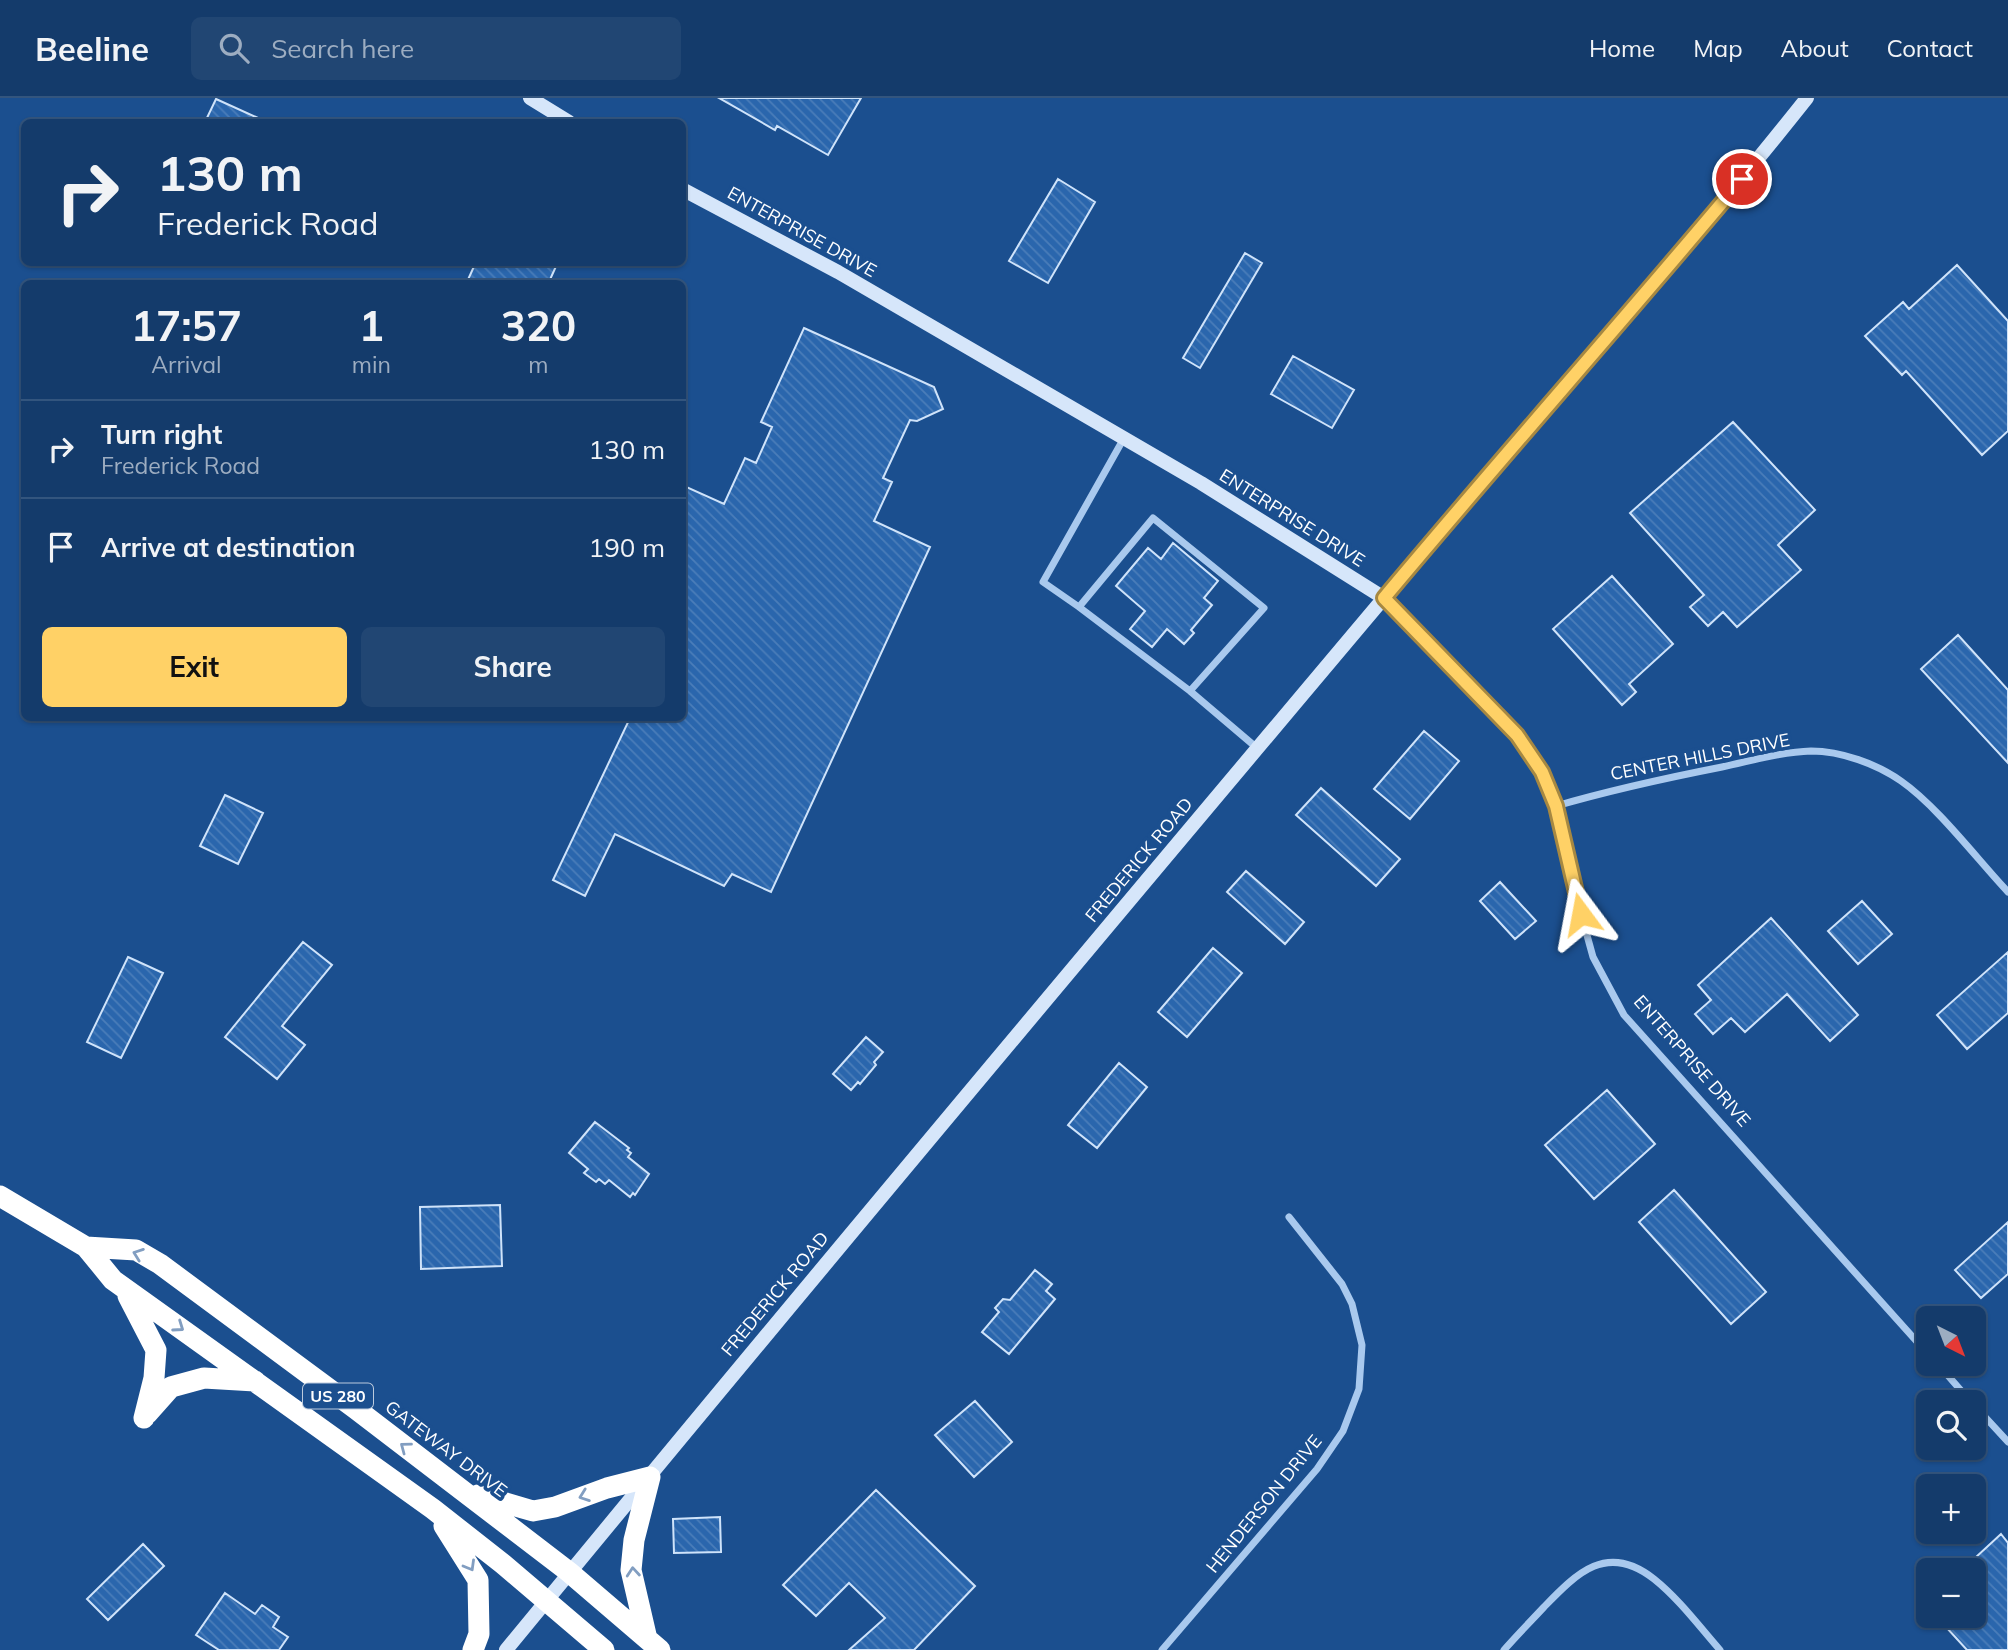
<!DOCTYPE html>
<meta charset="utf-8">
<style>
:root{--surface:#143b6b;--page:#214673;--text:#f1f3f6;--muted:#9dadc1;--line:#33557e;--accent:#ffd166}
body{margin:0;font-family:Mulish,sans-serif;background:var(--page);color:var(--text);height:100vh;display:flex;flex-direction:column;font-size:26px;white-space:nowrap}
*{box-sizing:border-box;margin:0}
p{font-size:23px;color:var(--muted)}
.icon{flex:none;width:38px;height:38px;fill:none;stroke:currentColor;stroke-width:2;stroke-linecap:round;stroke-linejoin:round}
.map{position:relative;flex:1;overflow:hidden}
.details{position:absolute;left:21px;top:182px;width:665px;height:441px;display:flex;flex-direction:column;background:var(--surface);border-radius:10px;box-shadow:0 2px 5px #0004,0 0 0 2px var(--line)}
.details>*{flex:none}
.hud{position:absolute;left:21px;top:21px;width:665px;height:147px;border-radius:10px;box-shadow:0 2px 5px #0004,0 0 0 2px var(--line);background:#143b6b;color:var(--text);overflow:hidden}
.needle{width:46px;rotate:138deg}
.controls{position:absolute;left:1916px;top:1208px;display:grid;gap:14px}
.controls a{display:grid;place-items:center;width:70px;height:70px;border-radius:10px;background:var(--surface);box-shadow:0 2px 5px #0004,0 0 0 2px var(--line);font-size:35px}
.pin{position:absolute;display:grid;place-items:center;width:60px;height:60px;color:#fff;margin:-30px;border:4px solid #fff;border-radius:50%;box-shadow:0 2px 7px #0007}
.me{position:absolute;width:77px;margin:-38px;rotate:347deg;stroke-linejoin:round;filter:drop-shadow(0 0 5px #0008)}
.turn{display:flex;align-items:center;gap:24px;height:147px;padding:0 21px;font-size:32px}
.turn .icon{width:91px;height:91px;stroke-width:2.5}
.turn b{display:block;font-size:49px;line-height:60px}
.eta{display:flex;justify-content:space-evenly;align-items:center;height:119px;text-align:center}
.eta b{font-size:42px;font-weight:700;line-height:49px}
.button{display:flex;gap:14px;margin-top:auto;padding:14px 21px}
.button a{flex:1;height:80px;border-radius:10px;background:var(--accent);color:#111;font-size:28px;font-weight:700;line-height:80px;text-align:center}
.button a+a{background:var(--page);color:var(--text)}
ul{padding:0;list-style:none}
li{display:flex;align-items:center;gap:21px;height:98px;padding:0 21px;border-top:2px solid var(--line)}
li div{flex:1}
li b{display:block;font-size:26px}
li em{font-style:normal}
header{display:flex;align-items:center;gap:42px;box-sizing:border-box;height:98px;padding:0 35px;background:var(--surface);border-bottom:2px solid var(--line)}
header strong{font-size:33px}
nav{display:flex;gap:38px;margin-inline-start:auto;font-size:24px}
.search{width:490px;height:63px;background:var(--page);display:flex;align-items:center;gap:18px;box-sizing:border-box;padding:0 24px;border-radius:10px;color:var(--muted);font-size:26px}
.map>svg:first-child{display:block}
.building{fill:url(#building-back-hatch);stroke:#cfe3fa;stroke-width:2}
.lines{fill:none;stroke-linecap:round;stroke-linejoin:round}
.street{stroke:#a9c9ee;stroke-width:7}
.secondary{stroke:#d6e6fa;stroke-width:14}
.highway{stroke:#fff;stroke-width:21}
.oneway{stroke:#829ec1}
.route-casing{stroke:#a68842;stroke-width:18}
.route{stroke:#ffd166;stroke-width:12}
.labels{text-anchor:middle;stroke-width:7;stroke-linejoin:round;paint-order:stroke}
.shield{fill:#1b4f8f;stroke:#bbcadd;stroke-width:2}
.shield-label{font-size:16px;font-weight:bold;fill:#fff}
.street-label{font-size:18px;fill:#fff;stroke:#1b4f8f}
</style>
<header>
<strong>Beeline</strong>
<div class="search"><svg class="icon" aria-label="search" viewBox="0 0 24 24"><circle cx="10" cy="10" r="6"/><path d="M15 15l6 6"/></svg>Search here</div>
<nav><a>Home</a><a>Map</a><a>About</a><a>Contact</a></nav>
</header>
<div class="map">
<svg width="2008" height="1552" viewBox="0 0 2008 1552">
<defs>
<pattern id="building-back-hatch" width="6" height="6" patternUnits="userSpaceOnUse" patternTransform="scale(1.75)"><rect width="6" height="6" fill="#2a66ad"/><path d="M-1 5l2 2M0 0l6 6M5-1l2 2" fill="none" stroke="#4a7db9"/></pattern>
</defs>
<rect width="100%" height="100%" fill="#1b4f8f"/>
<!-- building -->
<path class="building" d="M 719,0 L 861,0 L 828,57 L 777,28 L 775,32 Z
M 216,1 L 267,24 L 205,24 Z
M 1058,81 L 1095,104 L 1048,185 L 1009,163 Z
M 1245,155 L 1262,165 L 1200,270 L 1183,260 Z
M 476,164 L 558,164 L 548,186 L 466,186 Z
M 1957,167 L 2008,223 L 2008,333 L 1982,357 L 1906,273 L 1902,277 L 1865,238 L 1903,204 L 1909,211 Z
M 804,230 L 934,289 L 943,311 L 917,323 L 910,322 L 883,380 L 892,384 L 874,423 L 930,449 L 771,794 L 732,776 L 724,788 L 615,736 L 585,798 L 553,782 L 630,620 L 682,620 L 682,387 L 724,406 L 745,360 L 756,365 L 772,329 L 761,324 Z
M 1293,258 L 1354,292 L 1332,330 L 1271,296 Z
M 1733,324 L 1815,412 L 1778,447 L 1801,472 L 1737,529 L 1723,514 L 1708,528 L 1690,509 L 1704,497 L 1630,415 Z
M 1173,445 L 1218,483 L 1204,500 L 1212,507 L 1191,532 L 1194,535 L 1184,546 L 1167,531 L 1152,549 L 1130,531 L 1145,513 L 1116,488 L 1148,450 L 1161,461 Z
M 1612,478 L 1673,546 L 1629,586 L 1636,594 L 1622,607 L 1553,531 Z
M 1958,537 L 2008,592 L 2008,665 L 1921,571 Z
M 1424,633 L 1459,663 L 1410,721 L 1374,691 Z
M 1321,690 L 1400,761 L 1376,788 L 1296,717 Z
M 225,697 L 263,715 L 238,766 L 200,748 Z
M 1246,773 L 1304,824 L 1285,846 L 1227,794 Z
M 1500,784 L 1536,823 L 1515,841 L 1480,803 Z
M 1862,803 L 1892,836 L 1858,866 L 1828,833 Z
M 1771,820 L 1858,917 L 1830,943 L 1787,896 L 1745,934 L 1731,920 L 1713,936 L 1695,916 L 1711,902 L 1698,887 Z
M 303,844 L 332,867 L 282,928 L 305,947 L 277,981 L 225,939 Z
M 1213,850 L 1242,875 L 1187,939 L 1158,914 Z
M 2008,854 L 2008,915 L 1967,951 L 1937,917 Z
M 128,859 L 163,875 L 121,960 L 87,944 Z
M 866,939 L 883,954 L 874,964 L 876,967 L 860,986 L 858,984 L 851,992 L 833,976 Z
M 1119,965 L 1147,989 L 1097,1050 L 1068,1027 Z
M 1607,992 L 1655,1046 L 1594,1101 L 1545,1047 Z
M 595,1024 L 629,1050 L 627,1052 L 631,1055 L 628,1059 L 649,1076 L 635,1097 L 633,1095 L 630,1099 L 609,1082 L 605,1086 L 599,1081 L 596,1084 L 584,1075 L 588,1071 L 569,1055 Z
M 1674,1092 L 1766,1194 L 1731,1226 L 1639,1124 Z
M 500,1107 L 502,1168 L 421,1171 L 420,1109 Z
M 2008,1124 L 2008,1176 L 1981,1200 L 1955,1172 Z
M 1035,1172 L 1052,1186 L 1046,1193 L 1055,1201 L 1009,1256 L 982,1234 L 999,1214 L 995,1210 L 1003,1201 L 1010,1202 Z
M 975,1303 L 1012,1344 L 974,1379 L 935,1337 Z
M 876,1392 L 975,1488 L 914,1552 L 849,1552 L 885,1520 L 849,1485 L 816,1518 L 783,1487 Z
M 720,1419 L 721,1454 L 674,1455 L 673,1421 Z
M 2001,1436 L 2008,1445 L 2008,1552 L 1967,1552 L 1935,1517 L 1974,1517 L 1974,1472 L 1962,1472 Z
M 143,1446 L 164,1468 L 108,1522 L 87,1501 Z
M 225,1495 L 255,1516 L 262,1507 L 279,1519 L 273,1529 L 288,1539 L 279,1552 L 219,1552 L 196,1537 Z"/>
<g class="lines">
<!-- street -->
<path class="street" d="M 1384,500 L 1517,637 L 1542,674 L 1556,708 L 1567,751 L 1575,794 L 1593,859 L 1624,917 L 1928,1256
M 1079,509 L 1043,484 L 1124,340
M 1190,593 L 1079,509 L 1153,420 L 1264,510 L 1190,593 L 1257,650
M 1556,708 C 1611,692 1666,680 1722,669 C 1751,663 1781,654 1811,653 C 1841,653 1877,666 1901,683 C 1937,708 1977,761 2008,794
M 1937,1265 L 1971,1304
M 1974,1307 L 2008,1344
M 1162,1552 L 1317,1371 L 1343,1333 L 1359,1291 L 1362,1247 L 1352,1206 L 1342,1186 L 1289,1119
M 1504,1552 C 1517,1537 1531,1523 1544,1509 C 1577,1475 1607,1444 1654,1481 C 1679,1501 1699,1528 1720,1552"/>
<!-- secondary -->
<path class="secondary" d="M 530,0 L 569,24
M 682,91 L 838,174 L 1201,385 L 1384,500
M 506,1552 C 801,1193 1100,837 1399,482 C 1535,321 1676,165 1807,0"/>
<!-- highway -->
<path class="highway" d="M 0,1098 L 86,1149 L 113,1182 L 433,1411 L 503,1466 L 604,1552
M 86,1149 L 136,1152 L 160,1166 L 356,1311 L 569,1474 L 660,1552
M 128,1198 L 156,1252 L 154,1280 L 144,1320
M 147,1316 L 171,1289 L 204,1280 L 255,1283
M 478,1397 L 533,1413 L 555,1409 L 607,1390 L 650,1379 L 634,1442 L 631,1472 L 647,1541
M 444,1428 L 478,1482 L 479,1536 L 473,1552"/>
</g>
<!-- one-way arrows -->
<defs><path id="oneway-chevron" d="M-2-3.5L2.5 0L-2 3.5" fill="none" stroke-width="1.6" stroke-linecap="round" stroke-linejoin="round" transform="scale(1.75)"/></defs>
<g class="oneway">
<use href="#oneway-chevron" transform="translate(138 1156) rotate(-160)"/>
<use href="#oneway-chevron" transform="translate(179 1229) rotate(35)"/>
<use href="#oneway-chevron" transform="translate(405 1349) rotate(-143)"/>
<use href="#oneway-chevron" transform="translate(584 1398) rotate(160)"/>
<use href="#oneway-chevron" transform="translate(470 1468) rotate(60)"/>
<use href="#oneway-chevron" transform="translate(633 1474) rotate(-95)"/>
</g>
<g class="lines">
<!-- route casing -->
<g class="route-casing">
<path id="route" d="M 1581,816 L 1556,708 L 1542,674 L 1517,637 L 1384,500 C 1502,359 1624,222 1742,81"/>
</g>
<!-- route -->
<use href="#route" class="route"/>
</g>
<g class="labels">
<!-- shield labels -->
<rect class="shield" x="303" y="1285.5" width="70" height="25" rx="5"/>
<g class="shield-label">
<text x="338" y="1304">US 280</text>
</g>
<!-- street labels -->
<g class="street-label">
<text transform="translate(802 134) rotate(29)" y="6">ENTERPRISE DRIVE</text>
<text transform="translate(1292 420) rotate(32)" y="6">ENTERPRISE DRIVE</text>
<text transform="translate(1700 659) rotate(-11)" y="6">CENTER HILLS DRIVE</text>
<text transform="translate(1139 762) rotate(-50)" y="6">FREDERICK ROAD</text>
<text transform="translate(1692 963) rotate(49)" y="6">ENTERPRISE DRIVE</text>
<text transform="translate(775 1196) rotate(-50)" y="6">FREDERICK ROAD</text>
<text transform="translate(446 1351) rotate(37)" y="6">GATEWAY DRIVE</text>
<text transform="translate(1264 1406) rotate(-51)" y="6">HENDERSON DRIVE</text>
</g>
</g>
</svg>
<div class="controls">
<a><svg class="needle" viewBox="-14 -14 28 28"><path d="M0-13l5 13h-10z" fill="#e53935"/><path d="M0 13l5-13h-10z" fill="#9dadc1"/></svg></a>
<a><svg class="icon" aria-label="search" viewBox="0 0 24 24"><circle cx="10" cy="10" r="6"/><path d="M15 15l6 6"/></svg></a>
<a>+</a>
<a>−</a>
</div>
<div class="pin" style="left:1742px;top:81px;background:#d93025"><svg class="icon" aria-label="arrive" viewBox="0 0 24 24"><path d="M6 21V4h12l-3 4 3 4H6"/></svg></div>
<svg class="me" style="left:1581px;top:816px" viewBox="-20 -20 40 40"><path d="M0-17L14 15 0 8-14 15z" fill="#ffd166" stroke="#fff" stroke-width="4"/></svg>
<div class="hud">
<div class="turn"><svg class="icon" aria-label="right" viewBox="0 0 24 24"><path d="M7 20v-9h11M14 6l5 5-5 5"/></svg><div><b>130 m</b>Frederick Road</div></div>
</div>
<section class="details">
<div class="eta">
<div><b>17:57</b><p>Arrival</p></div>
<div><b>1</b><p>min</p></div>
<div><b>320</b><p>m</p></div>
</div>
<ul>
<li><svg class="icon" aria-label="right" viewBox="0 0 24 24"><path d="M7 20v-9h11M14 6l5 5-5 5"/></svg><div><b>Turn right</b><p>Frederick Road</p></div><em>130 m</em></li>
<li><svg class="icon" aria-label="arrive" viewBox="0 0 24 24"><path d="M6 21V4h12l-3 4 3 4H6"/></svg><div><b>Arrive at destination</b></div><em>190 m</em></li>
</ul>
<div class="button"><a>Exit</a><a>Share</a></div>
</section>
</div>
